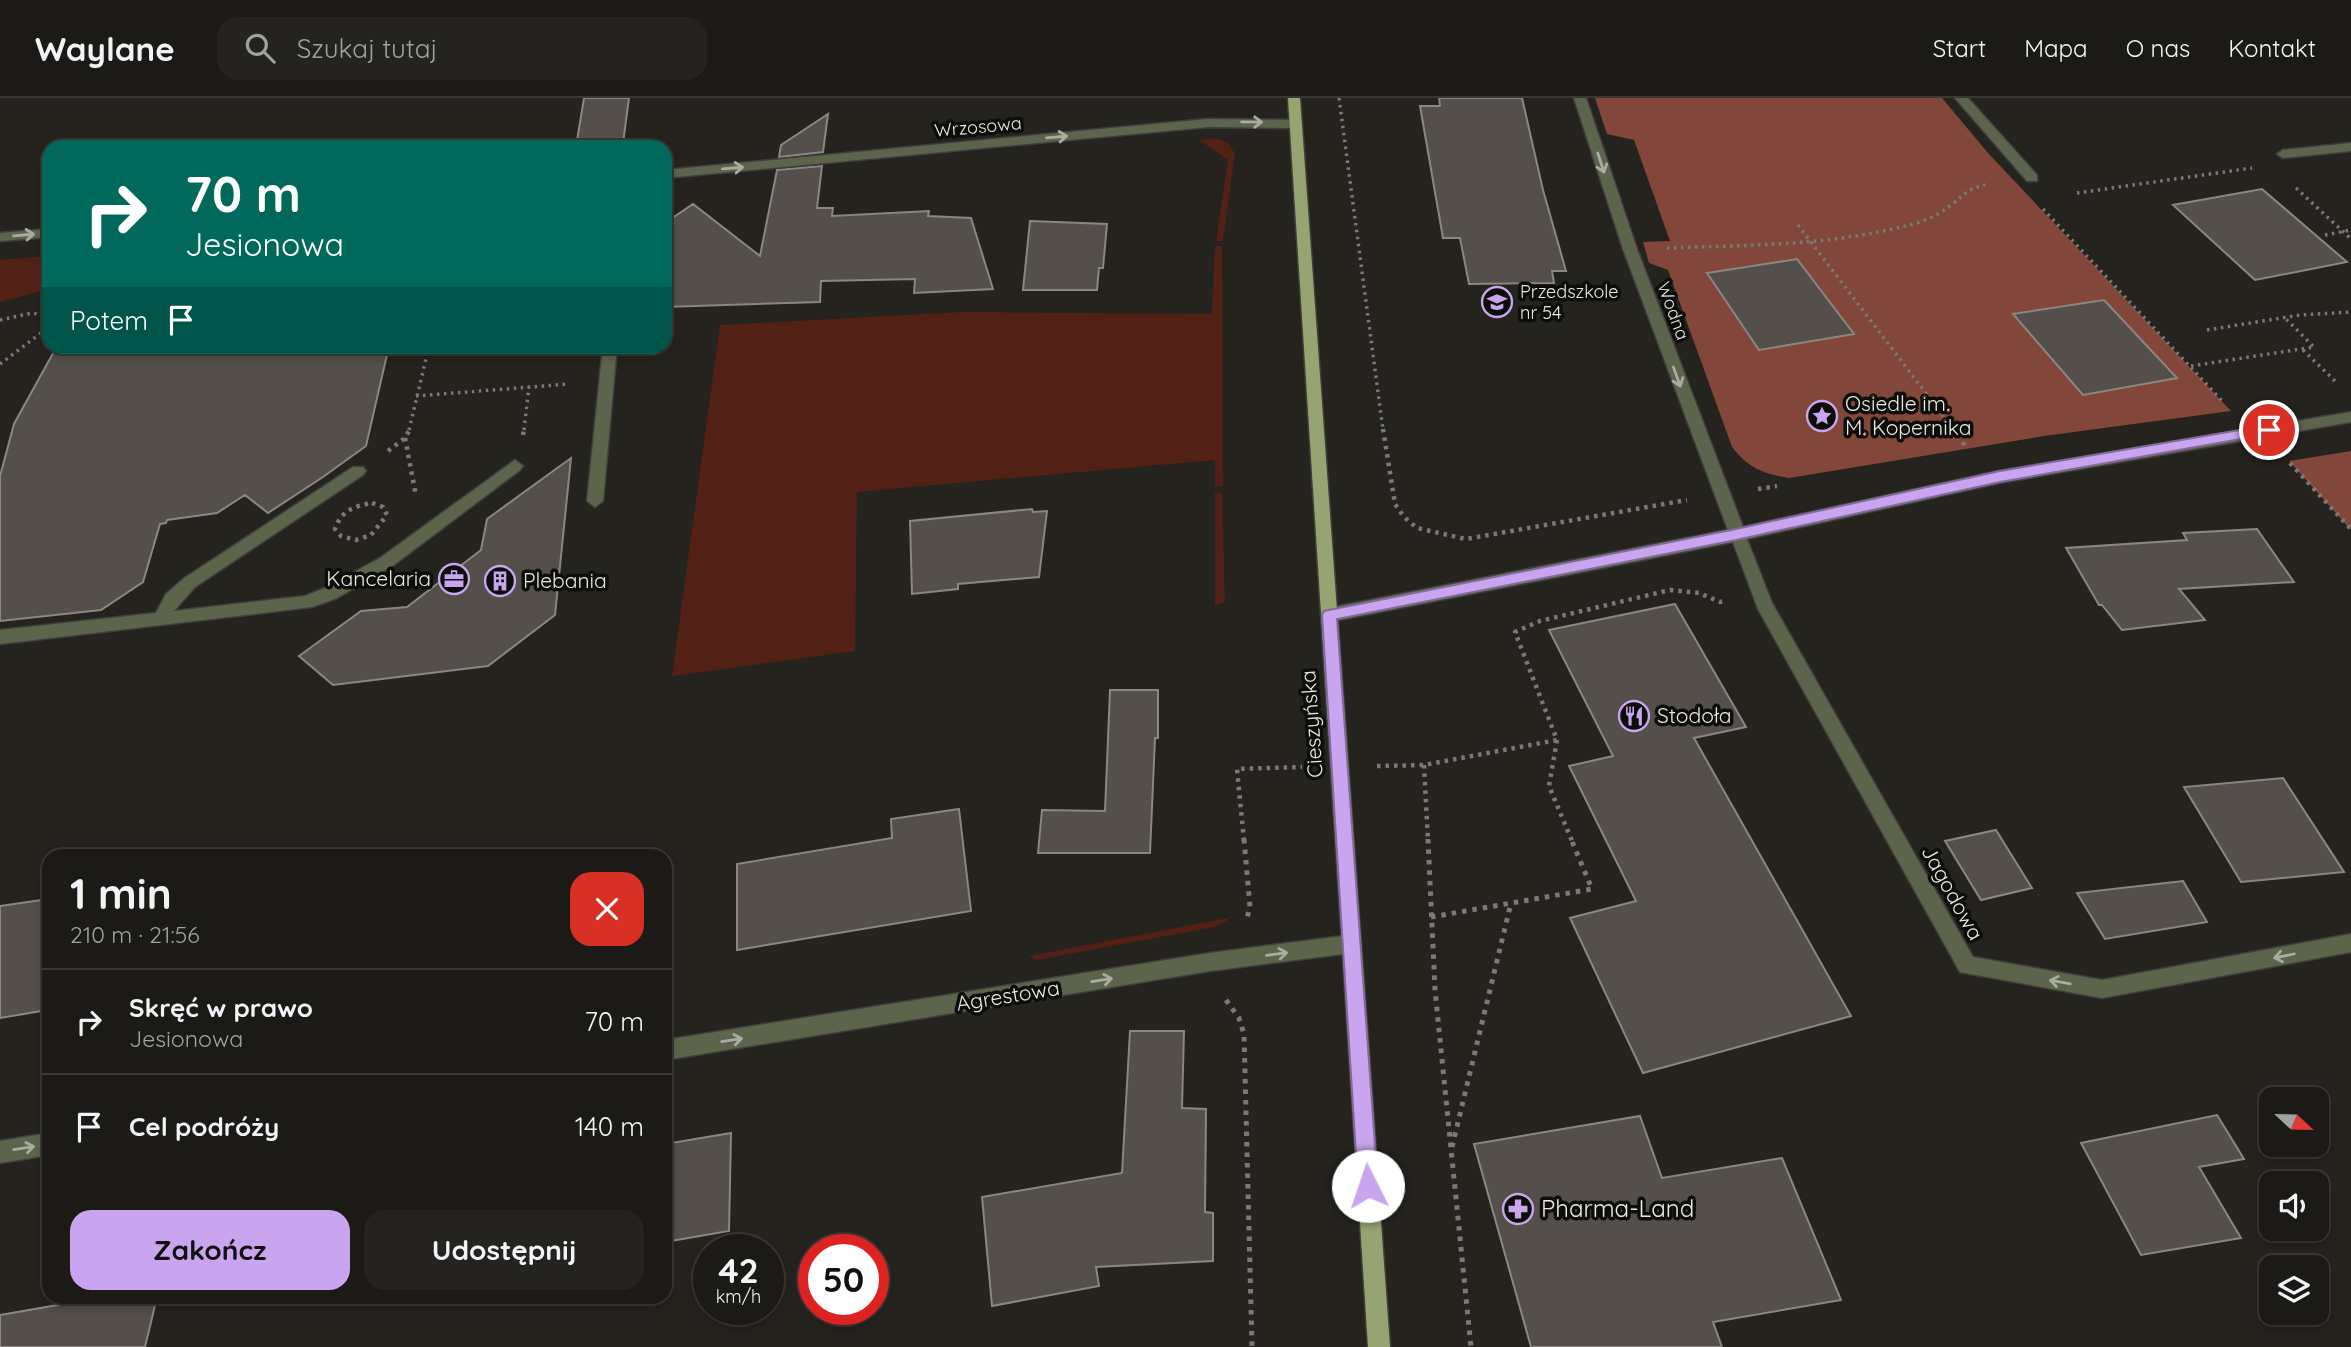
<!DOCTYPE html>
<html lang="pl">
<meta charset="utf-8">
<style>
:root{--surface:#1c1a16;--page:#25231f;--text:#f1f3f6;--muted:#a0a1a1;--line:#3a3835;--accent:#c8a5ee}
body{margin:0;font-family:Quicksand,sans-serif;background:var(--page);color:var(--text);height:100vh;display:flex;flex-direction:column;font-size:26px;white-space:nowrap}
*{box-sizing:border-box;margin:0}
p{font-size:23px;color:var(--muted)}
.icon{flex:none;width:38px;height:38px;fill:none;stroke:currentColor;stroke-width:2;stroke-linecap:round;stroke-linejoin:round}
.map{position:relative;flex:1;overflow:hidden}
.details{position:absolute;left:42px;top:751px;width:630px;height:455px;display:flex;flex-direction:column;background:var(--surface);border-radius:21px;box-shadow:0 4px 10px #0003,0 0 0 2px var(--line)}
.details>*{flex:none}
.hud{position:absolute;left:42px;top:42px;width:630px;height:214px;border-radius:21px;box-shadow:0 4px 10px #0003,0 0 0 2px var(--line);background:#00695c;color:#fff;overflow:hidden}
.needle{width:46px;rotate:112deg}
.fabs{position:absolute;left:2259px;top:989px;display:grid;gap:14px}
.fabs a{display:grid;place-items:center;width:70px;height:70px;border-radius:14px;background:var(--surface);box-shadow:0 4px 10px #0003,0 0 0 2px var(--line);font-size:35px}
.speed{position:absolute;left:693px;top:1136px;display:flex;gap:14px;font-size:35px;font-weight:700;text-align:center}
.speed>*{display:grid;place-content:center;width:91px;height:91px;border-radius:50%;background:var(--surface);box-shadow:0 4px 10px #0003,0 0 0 2px var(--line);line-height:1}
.speed small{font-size:18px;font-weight:400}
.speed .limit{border:10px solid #d22;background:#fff;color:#111}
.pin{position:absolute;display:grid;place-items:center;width:60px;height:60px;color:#fff;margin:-30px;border:4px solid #fff;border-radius:50%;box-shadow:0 2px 7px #0007}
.me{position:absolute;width:77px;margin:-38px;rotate:356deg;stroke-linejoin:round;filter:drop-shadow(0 0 5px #0008)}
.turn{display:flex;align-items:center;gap:24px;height:147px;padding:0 28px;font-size:32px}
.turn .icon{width:91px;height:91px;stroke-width:2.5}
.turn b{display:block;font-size:49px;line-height:60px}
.then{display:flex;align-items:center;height:66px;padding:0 28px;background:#0003;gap:14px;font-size:26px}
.round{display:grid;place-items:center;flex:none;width:74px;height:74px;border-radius:21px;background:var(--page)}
.summary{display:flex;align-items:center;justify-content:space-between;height:119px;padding:0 28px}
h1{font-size:42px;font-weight:700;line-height:52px}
.primary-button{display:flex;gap:14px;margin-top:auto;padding:14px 28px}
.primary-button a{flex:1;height:80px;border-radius:21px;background:var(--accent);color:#111;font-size:28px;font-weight:700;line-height:80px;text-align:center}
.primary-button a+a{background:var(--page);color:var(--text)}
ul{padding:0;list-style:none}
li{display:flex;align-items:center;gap:21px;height:105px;padding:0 28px;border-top:2px solid var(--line)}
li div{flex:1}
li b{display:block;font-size:26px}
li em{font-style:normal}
header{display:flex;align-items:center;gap:42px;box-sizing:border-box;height:98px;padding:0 35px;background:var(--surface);border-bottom:2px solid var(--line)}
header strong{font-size:33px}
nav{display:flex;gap:38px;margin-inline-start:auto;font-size:24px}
.search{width:490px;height:63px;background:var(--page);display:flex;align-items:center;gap:18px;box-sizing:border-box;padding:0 24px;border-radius:21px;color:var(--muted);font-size:26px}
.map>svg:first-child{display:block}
.green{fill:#532016}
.forest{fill:#82473a}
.building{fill:#544f4b;stroke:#8b8682;stroke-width:2}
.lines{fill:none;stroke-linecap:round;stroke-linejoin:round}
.minor-casing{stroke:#403e3a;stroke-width:3}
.major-casing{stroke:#403e3a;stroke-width:3}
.path-far2{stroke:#7a7975;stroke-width:3.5;stroke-dasharray:2.5 4.5;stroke-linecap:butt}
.path-far1{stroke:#7a7975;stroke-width:4.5;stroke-dasharray:3.5 5;stroke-linecap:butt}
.path{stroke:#7a7975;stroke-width:5;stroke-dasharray:4.5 6;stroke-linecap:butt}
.minor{fill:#5d644c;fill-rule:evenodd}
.major{fill:#97a472;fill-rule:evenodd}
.oneway{stroke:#a9aca0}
.route{fill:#c8a5ee;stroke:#826b9b;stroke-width:2}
.labels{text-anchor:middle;stroke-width:7;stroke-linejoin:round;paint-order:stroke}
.far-street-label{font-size:18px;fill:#e8e7e4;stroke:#0d0d0a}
.far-poi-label{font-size:18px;fill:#e8e7e4;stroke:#0d0d0a;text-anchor:start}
.poi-label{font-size:21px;fill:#e8e7e4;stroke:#0d0d0a;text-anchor:start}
.street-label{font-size:21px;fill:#e8e7e4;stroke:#0d0d0a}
.near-poi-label{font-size:24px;fill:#e8e7e4;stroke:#0d0d0a;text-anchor:start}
</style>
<header>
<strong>Waylane</strong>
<div class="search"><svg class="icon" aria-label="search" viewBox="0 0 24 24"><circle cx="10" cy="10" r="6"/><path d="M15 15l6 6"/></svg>Szukaj tutaj</div>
<nav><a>Start</a><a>Mapa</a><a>O nas</a><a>Kontakt</a></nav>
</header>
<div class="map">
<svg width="2351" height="1249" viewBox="0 0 2351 1249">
<rect width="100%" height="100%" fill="#25231e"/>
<!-- green -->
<path class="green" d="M 1215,40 L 1227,44 L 1235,55 L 1223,143 L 1216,143 L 1228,62 L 1199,42 Z
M 1215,148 L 1222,148 L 1223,388 L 1215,389 L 1215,362 L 857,394 L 855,553 L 672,578 L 720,227 L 962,214 L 1212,216 Z
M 49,158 L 49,191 L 0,204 L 0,162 Z
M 1215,395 L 1222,395 L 1225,504 L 1215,507 Z
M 1233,819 L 1215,829 L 1036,862 L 1029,858 Z"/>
<!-- forest -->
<path class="forest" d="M 1595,0 L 1942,0 L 1988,55 L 2231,313 L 2044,338 L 1789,380 C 1764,376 1748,370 1732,349 L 1668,172 L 1649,165 L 1643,144 L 1670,143 L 1634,42 L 1607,36 Z
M 2351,353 L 2351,432 L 2289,363 Z"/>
<!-- building -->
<path class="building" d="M 584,0 L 629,0 L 623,45 L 576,49 Z
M 1439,0 L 1522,0 L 1543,92 L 1566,173 L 1552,173 L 1554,185 L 1469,186 L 1460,140 L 1443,140 L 1420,8 L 1440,8 Z
M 828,16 L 823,54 L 779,59 L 781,47 Z
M 822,68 L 817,110 L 833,110 L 832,118 L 929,113 L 928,118 L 971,120 L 993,191 L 914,195 L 915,181 L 821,183 L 820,204 L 665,209 L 668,123 L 693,106 L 760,158 L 777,72 Z
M 2262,91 L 2347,164 L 2255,182 L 2173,107 Z
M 1030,123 L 1107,126 L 1103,170 L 1099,170 L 1097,192 L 1023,192 Z
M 1797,161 L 1854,236 L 1759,252 L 1707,175 Z
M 2104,202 L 2177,280 L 2083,297 L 2013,216 Z
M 57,248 L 389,248 L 366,348 L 323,379 L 268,415 L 245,397 L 217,415 L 167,422 L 166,425 L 160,426 L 143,484 L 101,512 L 0,523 L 0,378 L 14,326 Z
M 571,360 L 555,517 L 488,568 L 333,587 L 299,558 L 361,513 L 407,509 L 481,452 L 487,421 Z
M 1032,411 L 1033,414 L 1047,413 L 1039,479 L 958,486 L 958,491 L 912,496 L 910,423 Z
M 2257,431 L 2294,484 L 2179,491 L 2205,522 L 2122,532 L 2102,507 L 2099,507 L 2066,450 L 2187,442 L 2183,435 Z
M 1675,506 L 1746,629 L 1694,640 L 1851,918 L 1643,975 L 1570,820 L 1636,803 L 1569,668 L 1613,658 L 1549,532 Z
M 1110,592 L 1158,592 L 1158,640 L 1155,640 L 1150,755 L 1038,755 L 1042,712 L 1105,713 Z
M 2283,680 L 2344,774 L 2241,784 L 2184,689 Z
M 959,711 L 971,813 L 737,852 L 737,766 L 892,740 L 891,721 Z
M 1996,732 L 2032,790 L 1981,802 L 1945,743 Z
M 2183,783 L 2207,824 L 2105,841 L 2077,795 Z
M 49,801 L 49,887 L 41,913 L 0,920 L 0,808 Z
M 1130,933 L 1184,933 L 1182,1010 L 1206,1011 L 1205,1114 L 1213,1115 L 1213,1163 L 1096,1169 L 1099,1188 L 992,1208 L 982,1099 L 1122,1075 Z
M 2217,1017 L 2244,1061 L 2199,1069 L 2241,1140 L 2141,1157 L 2081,1045 Z
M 1640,1018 L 1662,1080 L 1782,1060 L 1841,1202 L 1713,1224 L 1722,1249 L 1531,1249 L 1474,1046 Z
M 731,1035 L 729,1133 L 665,1144 L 665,1046 Z
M 65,1199 L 157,1199 L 145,1249 L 0,1249 L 0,1217 L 63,1206 Z"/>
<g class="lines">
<!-- minor casing -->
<g class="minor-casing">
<path id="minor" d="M 1574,0 L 1586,0 L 1637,151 L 1743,429 L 1999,373 L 2351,314 L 2351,324 L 1999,385 L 1747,441 L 1772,505 L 1973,859 L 2102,882 L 2351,836 L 2351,854 L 2102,900 L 1960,874 L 1758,511 L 1733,444 L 1329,524 L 1323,522 L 1321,517 L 1323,512 L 1329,510 L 1728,432 L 1623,151 Z
M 1955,0 L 1968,0 L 2037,77 L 2037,83 L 2027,83 Z
M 1208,21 L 1295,22 L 1301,26 L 1295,30 L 1208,29 L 665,80 L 665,72 Z
M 2351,45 L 2351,53 L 2283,60 L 2277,56 L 2283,52 Z
M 49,131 L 49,139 L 0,143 L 0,135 Z
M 603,248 L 617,248 L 603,403 L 595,409 L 587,403 Z
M 515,362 L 523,368 L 520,372 L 391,469 L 337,500 L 312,509 L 0,546 L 0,532 L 156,515 L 166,496 L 183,481 L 353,369 L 363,369 L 366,373 L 363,377 L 195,489 L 174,513 L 305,498 L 325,490 L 380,460 Z
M 1351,837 L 1358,840 L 1361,846 L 1358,852 L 1351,855 L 1210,873 L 665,962 L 665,942 L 1210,855 Z
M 49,1035 L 49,1057 L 0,1065 L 0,1043 Z"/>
</g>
<!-- major casing -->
<g class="major-casing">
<path id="major" d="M 1288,0 L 1300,0 L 1390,1249 L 1368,1249 Z"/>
</g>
<!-- path-far2 -->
<path class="path-far2" d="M 1339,0 L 1383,332
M 2296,90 L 2351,141
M 2077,95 L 2252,70
M 2043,111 L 2223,304
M 1798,127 L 1954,332
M 2325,137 L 2351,132
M 1667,150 C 1745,147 1824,148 1901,129 C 1914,126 1929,122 1941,114 C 1963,101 1961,91 1990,86
M 0,222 L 32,215 L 49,218
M 2207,232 L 2300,217 L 2351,214
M 2303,252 L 2337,285
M 0,266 L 49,229
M 2191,268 L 2314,249 L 2285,220
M 416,298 L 569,286
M 409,332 L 429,248
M 524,332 L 529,289"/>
<!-- path-far1 -->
<path class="path-far1" d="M 1383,331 L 1395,406 L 1404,419 L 1417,430 L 1466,441 L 1687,402
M 1952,331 L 1967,350
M 523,337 L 524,331
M 405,340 L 416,398
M 388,353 L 405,340 L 410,331
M 2290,365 L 2351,431
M 1758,391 L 1777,388
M 372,405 L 383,409 L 387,417 L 371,437 L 356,442 L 341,438 L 335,431 C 341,413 354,408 372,405 Z
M 1557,642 L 1549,688 L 1572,743
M 1424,667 L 1428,743
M 1377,668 L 1424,667 L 1557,642 L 1515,534 L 1540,523 L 1670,492 L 1699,495 L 1720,504 L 1724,503
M 1244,743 L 1237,671 L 1302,669"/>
<!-- path -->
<path class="path" d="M 1244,741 L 1250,809 L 1247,820
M 1428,741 L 1435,892 L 1471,1249
M 1431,819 L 1592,791 L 1571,741
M 1226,902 L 1239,920 L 1244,936 L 1252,1249
M 1452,1049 L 1511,805"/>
<!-- minor -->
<use href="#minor" class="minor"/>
<!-- major -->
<use href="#major" class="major"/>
</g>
<!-- one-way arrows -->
<defs><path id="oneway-shaft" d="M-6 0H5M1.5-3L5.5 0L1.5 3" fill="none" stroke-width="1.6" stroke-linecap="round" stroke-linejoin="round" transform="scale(1.75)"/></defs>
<g class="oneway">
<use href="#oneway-shaft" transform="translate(1252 24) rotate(1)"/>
<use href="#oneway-shaft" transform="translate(1057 39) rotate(-5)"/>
<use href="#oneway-shaft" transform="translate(1601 65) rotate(72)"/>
<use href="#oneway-shaft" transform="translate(733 70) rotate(-5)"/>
<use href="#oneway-shaft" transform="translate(24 137) rotate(-5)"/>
<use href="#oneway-shaft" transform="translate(1677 279) rotate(70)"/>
<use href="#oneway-shaft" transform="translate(1277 856) rotate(-7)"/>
<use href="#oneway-shaft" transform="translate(2284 858) rotate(169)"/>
<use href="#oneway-shaft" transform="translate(1102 882) rotate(-9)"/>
<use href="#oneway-shaft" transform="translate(2060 884) rotate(-170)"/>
<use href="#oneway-shaft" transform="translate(732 942) rotate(-9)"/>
<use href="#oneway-shaft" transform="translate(24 1050) rotate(-9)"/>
</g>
<!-- route -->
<path class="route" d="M 2269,327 L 2274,328 L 2274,335 L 2000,384 L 1736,442 L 1337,521 L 1378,1088 L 1375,1095 L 1368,1098 L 1361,1095 L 1358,1088 L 1322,517 L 1324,513 L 1736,431 L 2000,373 Z"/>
<!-- icons -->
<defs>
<g id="school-ring" transform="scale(1.575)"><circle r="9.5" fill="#0d0d0a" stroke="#c8a5ee" stroke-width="1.5"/><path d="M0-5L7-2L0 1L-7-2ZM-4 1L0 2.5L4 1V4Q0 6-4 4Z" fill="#c8a5ee"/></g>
<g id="sight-ring" transform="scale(1.575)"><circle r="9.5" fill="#0d0d0a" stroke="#c8a5ee" stroke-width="1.5"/><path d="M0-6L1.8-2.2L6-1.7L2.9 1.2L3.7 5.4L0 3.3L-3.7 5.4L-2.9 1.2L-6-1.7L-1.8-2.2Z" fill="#c8a5ee"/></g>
<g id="office-ring" transform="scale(1.575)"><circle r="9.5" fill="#0d0d0a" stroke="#c8a5ee" stroke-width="1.5"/><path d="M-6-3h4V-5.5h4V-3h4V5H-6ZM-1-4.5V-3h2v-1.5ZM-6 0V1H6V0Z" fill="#c8a5ee"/></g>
<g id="building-ring" transform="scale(1.575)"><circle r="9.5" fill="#0d0d0a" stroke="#c8a5ee" stroke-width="1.5"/><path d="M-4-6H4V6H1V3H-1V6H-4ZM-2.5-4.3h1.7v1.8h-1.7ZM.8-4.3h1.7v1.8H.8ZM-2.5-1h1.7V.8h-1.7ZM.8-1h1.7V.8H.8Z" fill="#c8a5ee"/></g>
<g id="restaurant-ring" transform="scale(1.575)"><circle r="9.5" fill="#0d0d0a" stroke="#c8a5ee" stroke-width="1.5"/><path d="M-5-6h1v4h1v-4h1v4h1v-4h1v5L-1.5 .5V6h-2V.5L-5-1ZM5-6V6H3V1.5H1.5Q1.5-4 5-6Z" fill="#c8a5ee"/></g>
<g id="pharmacy-ring" transform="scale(1.575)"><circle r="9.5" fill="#0d0d0a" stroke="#c8a5ee" stroke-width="1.5"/><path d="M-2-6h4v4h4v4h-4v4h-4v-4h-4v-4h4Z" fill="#c8a5ee"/></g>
</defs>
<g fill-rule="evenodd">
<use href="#school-ring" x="1497" y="204"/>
<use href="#sight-ring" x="1822" y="318"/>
<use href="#office-ring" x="454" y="481"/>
<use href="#building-ring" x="500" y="483"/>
<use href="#restaurant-ring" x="1634" y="618"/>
<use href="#pharmacy-ring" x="1518" y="1111"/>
</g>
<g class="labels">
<!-- far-street labels -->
<g class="far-street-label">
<text transform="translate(978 29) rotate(-5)" y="6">Wrzosowa</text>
<text transform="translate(1673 213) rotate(70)" y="6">Wodna</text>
</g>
<!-- far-poi labels -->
<g class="far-poi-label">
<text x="1520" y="200">Przedszkole<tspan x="1520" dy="21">nr 54</tspan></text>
</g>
<!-- poi labels -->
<g class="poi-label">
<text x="1845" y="313">Osiedle im.<tspan x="1845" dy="24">M. Kopernika</tspan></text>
<text x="431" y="488" text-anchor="end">Kancelaria</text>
<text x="523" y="490">Plebania</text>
<text x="1657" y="625">Stodoła</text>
</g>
<!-- street labels -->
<g class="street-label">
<text transform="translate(1312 626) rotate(-94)" y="7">Cieszyńska</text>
<text transform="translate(1952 795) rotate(61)" y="7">Jagodowa</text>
<text transform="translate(1008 898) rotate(-9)" y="7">Agrestowa</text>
</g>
<!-- near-poi labels -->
<g class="near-poi-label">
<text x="1541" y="1119">Pharma-Land</text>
</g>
</g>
</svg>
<div class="fabs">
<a><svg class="needle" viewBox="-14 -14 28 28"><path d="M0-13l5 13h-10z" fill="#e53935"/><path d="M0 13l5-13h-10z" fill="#a0a1a1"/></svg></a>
<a><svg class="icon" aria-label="sound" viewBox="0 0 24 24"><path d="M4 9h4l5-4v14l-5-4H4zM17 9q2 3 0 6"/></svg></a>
<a><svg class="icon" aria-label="layers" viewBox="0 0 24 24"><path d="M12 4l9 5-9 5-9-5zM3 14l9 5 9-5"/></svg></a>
</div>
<div class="speed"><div>42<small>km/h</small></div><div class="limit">50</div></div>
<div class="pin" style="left:2269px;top:332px;background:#d93025"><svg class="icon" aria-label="arrive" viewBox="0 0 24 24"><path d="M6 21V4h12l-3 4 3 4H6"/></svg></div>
<svg class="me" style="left:1368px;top:1088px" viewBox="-20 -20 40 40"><circle r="19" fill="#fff"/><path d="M0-13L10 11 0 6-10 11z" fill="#c8a5ee"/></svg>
<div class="hud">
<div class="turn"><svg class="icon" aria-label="right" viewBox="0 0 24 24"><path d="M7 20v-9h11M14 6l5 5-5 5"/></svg><div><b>70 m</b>Jesionowa</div></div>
<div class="then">Potem<svg class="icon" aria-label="arrive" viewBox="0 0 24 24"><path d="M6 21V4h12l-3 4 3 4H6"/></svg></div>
</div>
<section class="details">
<div class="summary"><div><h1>1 min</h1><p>210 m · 21:56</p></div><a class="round" style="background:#d93025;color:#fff"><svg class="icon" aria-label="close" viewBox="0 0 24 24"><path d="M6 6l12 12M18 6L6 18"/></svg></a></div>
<ul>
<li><svg class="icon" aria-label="right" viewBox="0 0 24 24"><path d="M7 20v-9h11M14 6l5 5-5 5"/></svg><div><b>Skręć w prawo</b><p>Jesionowa</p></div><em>70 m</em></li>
<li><svg class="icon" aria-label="arrive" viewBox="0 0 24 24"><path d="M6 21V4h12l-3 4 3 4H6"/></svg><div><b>Cel podróży</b></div><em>140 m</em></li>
</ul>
<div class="primary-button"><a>Zakończ</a><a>Udostępnij</a></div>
</section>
</div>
